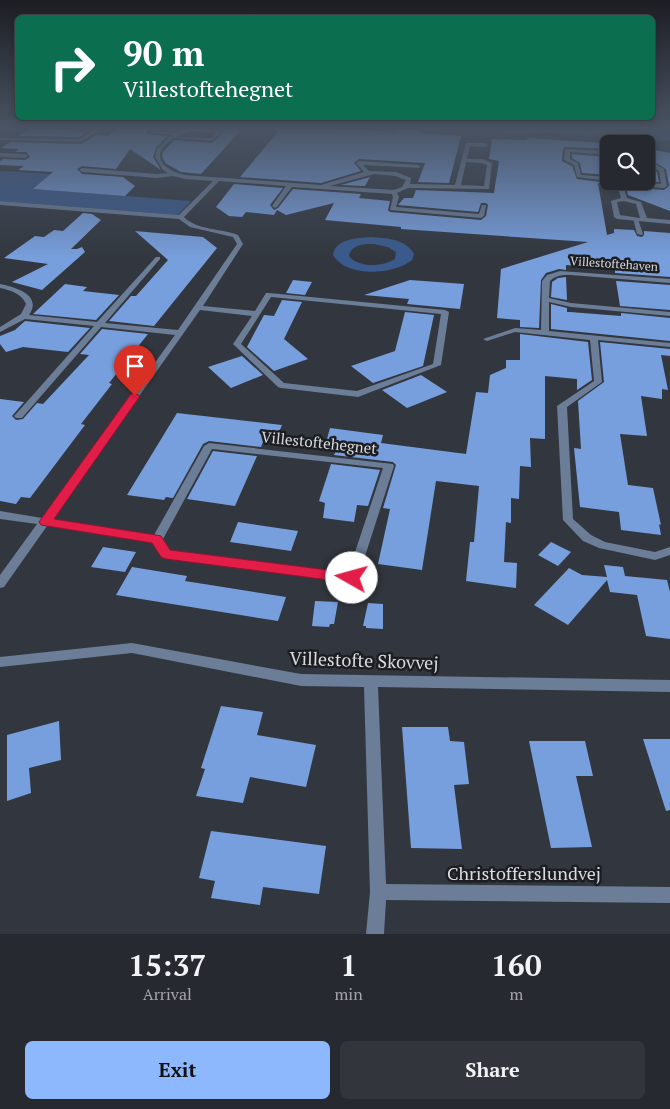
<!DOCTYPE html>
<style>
:root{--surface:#26292f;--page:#32353b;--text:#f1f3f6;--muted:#a4a6aa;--line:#42454b;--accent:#8eb8fd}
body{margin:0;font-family:"PT Serif",serif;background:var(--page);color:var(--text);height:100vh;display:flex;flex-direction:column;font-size:19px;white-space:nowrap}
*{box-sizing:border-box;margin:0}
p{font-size:16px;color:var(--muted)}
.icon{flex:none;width:28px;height:28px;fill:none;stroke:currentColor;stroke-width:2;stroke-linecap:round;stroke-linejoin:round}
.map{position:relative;height:934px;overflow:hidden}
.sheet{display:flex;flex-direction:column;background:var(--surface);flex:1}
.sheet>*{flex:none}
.banner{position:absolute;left:15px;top:15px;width:640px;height:105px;border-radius:8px;box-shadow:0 2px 8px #0003,0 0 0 1px var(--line);background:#0b6e4f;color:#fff;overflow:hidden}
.tools{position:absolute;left:600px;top:135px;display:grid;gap:10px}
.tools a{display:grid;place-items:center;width:55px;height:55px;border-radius:8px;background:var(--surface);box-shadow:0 2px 8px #0003,0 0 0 1px var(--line);font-size:25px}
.pin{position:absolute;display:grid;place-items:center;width:42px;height:42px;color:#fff;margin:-51px -21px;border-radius:50% 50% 50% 0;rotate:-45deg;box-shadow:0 0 5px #0007}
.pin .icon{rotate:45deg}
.me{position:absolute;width:55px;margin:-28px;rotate:277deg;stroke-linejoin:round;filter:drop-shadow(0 0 4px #0008)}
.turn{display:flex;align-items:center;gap:18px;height:105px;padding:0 25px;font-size:22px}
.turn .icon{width:65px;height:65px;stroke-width:2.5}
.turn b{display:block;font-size:35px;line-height:42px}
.eta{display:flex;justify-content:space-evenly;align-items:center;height:85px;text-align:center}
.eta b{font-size:30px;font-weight:700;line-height:35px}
.primary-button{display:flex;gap:10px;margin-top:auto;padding:10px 25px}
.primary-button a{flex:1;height:58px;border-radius:8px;background:var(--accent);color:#111;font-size:20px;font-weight:700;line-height:58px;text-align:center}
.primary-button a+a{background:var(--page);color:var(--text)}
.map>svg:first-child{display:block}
.green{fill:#3a5a8d;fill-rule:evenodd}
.building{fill:#789fdd}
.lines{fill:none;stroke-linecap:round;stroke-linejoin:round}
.service{fill:#6c7d97;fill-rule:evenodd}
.minor{fill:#6c7d97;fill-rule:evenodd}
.route{fill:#e11d48;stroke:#92132f}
.labels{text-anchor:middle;stroke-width:5;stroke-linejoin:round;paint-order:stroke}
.far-street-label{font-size:12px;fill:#d9dce2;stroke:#1c1e22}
.street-label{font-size:15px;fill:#d9dce2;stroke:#1c1e22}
.near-street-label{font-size:18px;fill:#d9dce2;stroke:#1c1e22}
</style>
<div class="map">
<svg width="670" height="934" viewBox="0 0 670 934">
<rect width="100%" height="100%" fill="#32373f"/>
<!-- green -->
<path class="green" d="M 670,128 L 670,140 L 656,142 L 548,132 L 512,134 L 496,129 Z
M 0,171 L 52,174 L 36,189 L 191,201 L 178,215 L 0,201 Z
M 371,237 C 386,238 406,239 414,254 L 412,260 C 394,275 346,278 333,255 C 335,239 357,238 371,237 ZM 374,244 L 388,247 L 396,252 L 395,259 C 383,267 358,268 349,256 C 351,244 365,244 374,244 Z"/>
<!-- building -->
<path class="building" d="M 31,128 L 53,128 L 86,133 L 79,137 L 19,136 Z
M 118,128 L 141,128 L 178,130 L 150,129 L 146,132 L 148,134 L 167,136 L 156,148 L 153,157 L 161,170 L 130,149 L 116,169 L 82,166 L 77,169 L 82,174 L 123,177 L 135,186 L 125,196 L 33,189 L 53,172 L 18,170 L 24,166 L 0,165 L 0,161 L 3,159 L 25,160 L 30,157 L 26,152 L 15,152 L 19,149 L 1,148 L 10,142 L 81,144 L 96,135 L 108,136 Z
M 209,128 L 243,128 L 201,174 L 181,172 L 165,163 L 162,156 L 163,152 L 174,140 L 212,143 L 225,131 L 223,129 Z
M 281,128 L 332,128 L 394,132 L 395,129 L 415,130 L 424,133 L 461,136 L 449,183 L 418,182 L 425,163 L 359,159 L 354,163 L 361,171 L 321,183 L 240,177 Z
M 527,138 L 603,143 L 610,142 L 609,139 L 628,144 L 609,144 L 609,149 L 565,147 L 563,149 L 562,161 L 572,166 L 577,179 L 609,183 L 614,181 L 617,190 L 598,183 L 607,235 L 614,233 L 614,229 L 634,230 L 637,236 L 642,237 L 644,235 L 644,231 L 670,233 L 670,277 L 615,273 L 615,269 L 566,265 L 566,270 L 559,269 L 546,273 L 541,280 L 539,328 L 520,327 L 520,320 L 497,318 L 501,269 L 588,242 L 401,229 L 401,227 L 325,220 L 334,203 L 286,215 L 277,210 L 274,215 L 246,212 L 242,217 L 229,216 L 216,207 L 234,184 L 283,188 L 270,205 L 274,210 L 278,208 L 293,189 L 361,194 L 359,198 L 390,201 L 388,210 L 390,212 L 481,220 L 486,216 L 488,205 L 486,203 L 481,203 L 478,212 L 398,205 L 404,198 L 413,198 L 416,190 L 494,193 L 499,161 L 489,159 L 492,139 L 527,140 Z
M 646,148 L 670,153 L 670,211 L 628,195 L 626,187 L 664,190 L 669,186 L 666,169 L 646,157 Z
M 572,154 L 609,157 L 609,175 L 582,173 L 580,163 L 572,158 Z
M 646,165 L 657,172 L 659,182 L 646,181 Z
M 370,177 L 365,186 L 341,185 Z
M 83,213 L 92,214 L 101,220 L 71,249 L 77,249 L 82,247 L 85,252 L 42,290 L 12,282 L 48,264 L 4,258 L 35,236 L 44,237 L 54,230 L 63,231 Z
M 135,231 L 203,237 L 217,248 L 154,326 L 109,321 L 131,296 L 136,296 L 168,260 Z
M 566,277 L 567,300 L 551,297 L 552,282 L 558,278 Z
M 293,280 L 312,282 L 305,295 L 286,293 Z
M 410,280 L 464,284 L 460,309 L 407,304 L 409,299 L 364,295 Z
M 616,281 L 670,285 L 670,310 L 620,306 Z
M 65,284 L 87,287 L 83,291 L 119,295 L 96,320 L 33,314 Z
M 282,300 L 302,302 L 284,339 L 308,359 L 274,371 L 247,347 L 264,315 L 274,316 Z
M 551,304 L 567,308 L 567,312 L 570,312 L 621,316 L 621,313 L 670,318 L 670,341 L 551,329 Z
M 405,312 L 434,315 L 423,366 L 373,383 L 351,366 L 395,351 Z
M 25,321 L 90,328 L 68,352 L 23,347 L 6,352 L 0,344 L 0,336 L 15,330 Z
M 102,329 L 148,334 L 109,383 L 112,384 L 81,424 L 85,425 L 30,498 L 21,497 L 16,504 L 0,501 L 0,399 L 24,402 L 12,416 L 16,420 L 23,419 L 37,403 L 43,404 L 89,355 L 80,354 Z
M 520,334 L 588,342 L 592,380 L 577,390 L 577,379 L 545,376 L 545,439 L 530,438 L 531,467 L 520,466 L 519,499 L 511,498 L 511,523 L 506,522 L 504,562 L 517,563 L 516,588 L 466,581 L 470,542 L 474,542 L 479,486 L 436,481 L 422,570 L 378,564 L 390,509 L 383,508 L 396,465 L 393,462 L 334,455 L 336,451 L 324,450 L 330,428 L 383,435 L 381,443 L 466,454 L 476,392 L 488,393 L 490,375 L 506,368 L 506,360 L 520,360 Z
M 600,342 L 670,349 L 670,356 L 661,355 L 668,390 L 662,389 L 662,399 L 641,396 L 647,436 L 620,434 L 628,485 L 653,488 L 661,525 L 659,524 L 661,535 L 621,530 L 619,512 L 580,507 L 574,448 L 581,449 L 578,401 L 604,382 Z
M 242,356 L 263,375 L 231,388 L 208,367 Z
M 421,375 L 447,392 L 407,408 L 382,390 Z
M 177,413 L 282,425 L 274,444 L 263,442 L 261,447 L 209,441 L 203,444 L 173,498 L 166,497 L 164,500 L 127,495 Z
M 213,451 L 257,456 L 235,506 L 187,499 Z
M 331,464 L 380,470 L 368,506 L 357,505 L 354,522 L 323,518 L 325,503 L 319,501 Z
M 238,522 L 298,531 L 291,551 L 230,542 Z
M 551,542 L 571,552 L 558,566 L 538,555 Z
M 103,547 L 136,552 L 125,572 L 91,567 Z
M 604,565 L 623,567 L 625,576 L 667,580 L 670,592 L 670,639 L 646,636 L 637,595 L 610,592 L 607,580 L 568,625 L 534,605 L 569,568 L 582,575 L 607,577 Z
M 132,567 L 187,576 L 185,581 L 286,597 L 278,621 L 116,595 Z
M 315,601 L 338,602 L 334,624 L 330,624 L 329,627 L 312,626 Z
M 368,603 L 383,604 L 383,629 L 366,628 L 366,626 L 363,626 Z
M 221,706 L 263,712 L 257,735 L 316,745 L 306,787 L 250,777 L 243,803 L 196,796 L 205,769 L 201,768 Z
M 59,721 L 61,760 L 29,768 L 31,793 L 7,801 L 7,735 Z
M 402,727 L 448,727 L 450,741 L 464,742 L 469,784 L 454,785 L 462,849 L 411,848 Z
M 643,739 L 670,739 L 670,810 L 666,811 Z
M 529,741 L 585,741 L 593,776 L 576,776 L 592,847 L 551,848 Z
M 211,831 L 326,846 L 319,894 L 263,887 L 260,905 L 211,898 L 215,881 L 199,878 Z"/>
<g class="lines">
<!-- service -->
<path class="service" d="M 633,218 L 638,219 L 643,234 L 642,235 L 637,234 Z"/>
<!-- minor -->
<path class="minor" d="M 97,128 L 102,128 L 81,142 L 0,140 L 0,138 L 80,139 Z
M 188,128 L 223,131 L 212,141 L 173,138 C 169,142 163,146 161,151 C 156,165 175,173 185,175 L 321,185 L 364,172 L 356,163 L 359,161 L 418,165 L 420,166 L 420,168 L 363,165 L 369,171 L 396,172 L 411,178 L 410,184 L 455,185 L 466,143 L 485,143 L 488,145 L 485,147 L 470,146 L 467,159 L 482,159 L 492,163 L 489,189 L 408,188 L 397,193 L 399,197 L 396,207 L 479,214 L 482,205 L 486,205 L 484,216 L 481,218 L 390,210 L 393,197 L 392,194 L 292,187 L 277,207 L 275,208 L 272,206 L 286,186 L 219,181 L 184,217 C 198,231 221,228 238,235 L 243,244 L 203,306 L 255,311 L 266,293 L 269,293 L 445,310 L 449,312 L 441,365 L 358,397 L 281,388 L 278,387 L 233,344 L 252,316 L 200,310 L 52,519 L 154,535 L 204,446 L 209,443 L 393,464 L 394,466 L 358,578 L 356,581 L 352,582 L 166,558 L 162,557 L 153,542 L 47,526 L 4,587 L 0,588 L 0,575 L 37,524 L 0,519 L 0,511 L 42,518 L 175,335 L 101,327 L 22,418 L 16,418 L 14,416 L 16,414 L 94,326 L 25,319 L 0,332 L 0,327 L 21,314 L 26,304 C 22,294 10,290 0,288 L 0,284 C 15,287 43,295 29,315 L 97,322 L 156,257 L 160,257 L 160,259 L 105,323 L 178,330 L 237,244 L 233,237 L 190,227 L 179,219 L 0,205 L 0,201 L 179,215 L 213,181 L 185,179 L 173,176 L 157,178 L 82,172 L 79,170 L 82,168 L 157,174 L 168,173 L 163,170 L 155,157 L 157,149 L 171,135 L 148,132 L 150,131 L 177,133 ZM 191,131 L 217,132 L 211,138 L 176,137 ZM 466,162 L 481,163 L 487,165 L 484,186 L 461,185 ZM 374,174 L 395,176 L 406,180 L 402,187 L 394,190 L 330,186 ZM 271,297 L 441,314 L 433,364 L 357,391 L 284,383 L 241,344 ZM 212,449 L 383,468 L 348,573 L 170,550 L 163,539 Z
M 565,149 L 609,151 L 609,155 L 570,152 L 570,159 L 578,163 L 581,175 L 609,177 L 609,181 L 577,177 L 574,165 L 564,160 Z
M 0,153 L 25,154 L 28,156 L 25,158 L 0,157 Z
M 646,159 L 664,169 L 667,186 L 664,188 L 623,185 L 627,198 L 641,202 L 647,218 L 670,220 L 670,224 L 617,219 L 614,217 L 611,201 L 621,198 L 616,181 L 661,184 L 659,171 L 646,163 ZM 624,201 L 636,204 L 640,218 L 620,215 L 617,202 Z
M 560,271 L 670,279 L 670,283 L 571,275 C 563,275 556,275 550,281 L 549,298 L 571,303 L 670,312 L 670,316 L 571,307 L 549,302 L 549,331 L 670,343 L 670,347 L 598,340 L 602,382 L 567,407 L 573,519 L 591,535 L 605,542 L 655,552 L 670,547 L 670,555 L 655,560 L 599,548 L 583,541 L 563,520 L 557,406 L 594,381 L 590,340 L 515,332 L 487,341 L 483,339 L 515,328 L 541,330 L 542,281 L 547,275 Z
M 132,643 L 301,674 L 670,680 L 670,692 L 378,687 L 386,884 L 670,887 L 670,903 L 386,900 L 384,934 L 366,934 L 370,892 L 364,687 L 301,686 L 132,653 L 0,667 L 0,657 Z"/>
</g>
<!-- sky -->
<linearGradient id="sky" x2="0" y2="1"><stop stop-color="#1c1e23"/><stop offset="0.49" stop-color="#495363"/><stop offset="1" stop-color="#495363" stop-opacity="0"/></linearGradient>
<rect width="670" height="259" fill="url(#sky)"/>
<!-- route -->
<path class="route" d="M 135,393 L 140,396 L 54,519 L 156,535 L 161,536 L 170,550 L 352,573 L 357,575 L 359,578 L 357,581 L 352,583 L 166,559 L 161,557 L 152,543 L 41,525 L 39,522 L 41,519 L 131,394 Z"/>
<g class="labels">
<!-- far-street labels -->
<g class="far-street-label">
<text transform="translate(614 264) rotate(4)" y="4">Villestoftehaven</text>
</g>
<!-- street labels -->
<g class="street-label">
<text transform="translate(319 443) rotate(6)" y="5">Villestoftehegnet</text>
</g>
<!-- near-street labels -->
<g class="near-street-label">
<text transform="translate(364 661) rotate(2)" y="6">Villestofte Skovvej</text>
<text x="524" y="880">Christofferslundvej</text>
</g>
</g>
</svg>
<div class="tools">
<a><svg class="icon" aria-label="search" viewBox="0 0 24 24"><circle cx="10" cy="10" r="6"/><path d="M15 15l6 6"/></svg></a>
</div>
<div class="pin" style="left:135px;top:396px;background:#d93025"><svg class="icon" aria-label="arrive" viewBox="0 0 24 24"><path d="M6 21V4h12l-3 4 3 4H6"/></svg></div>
<svg class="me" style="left:352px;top:578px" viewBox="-20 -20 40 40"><circle r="19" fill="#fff"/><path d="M0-13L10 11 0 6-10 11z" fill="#e11d48"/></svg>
<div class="banner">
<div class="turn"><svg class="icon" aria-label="right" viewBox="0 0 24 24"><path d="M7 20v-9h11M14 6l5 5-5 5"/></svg><div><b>90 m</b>Villestoftehegnet</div></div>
</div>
</div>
<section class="sheet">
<div class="eta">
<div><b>15:37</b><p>Arrival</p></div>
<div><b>1</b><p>min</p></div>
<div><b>160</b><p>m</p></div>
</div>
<div class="primary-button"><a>Exit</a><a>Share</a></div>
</section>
